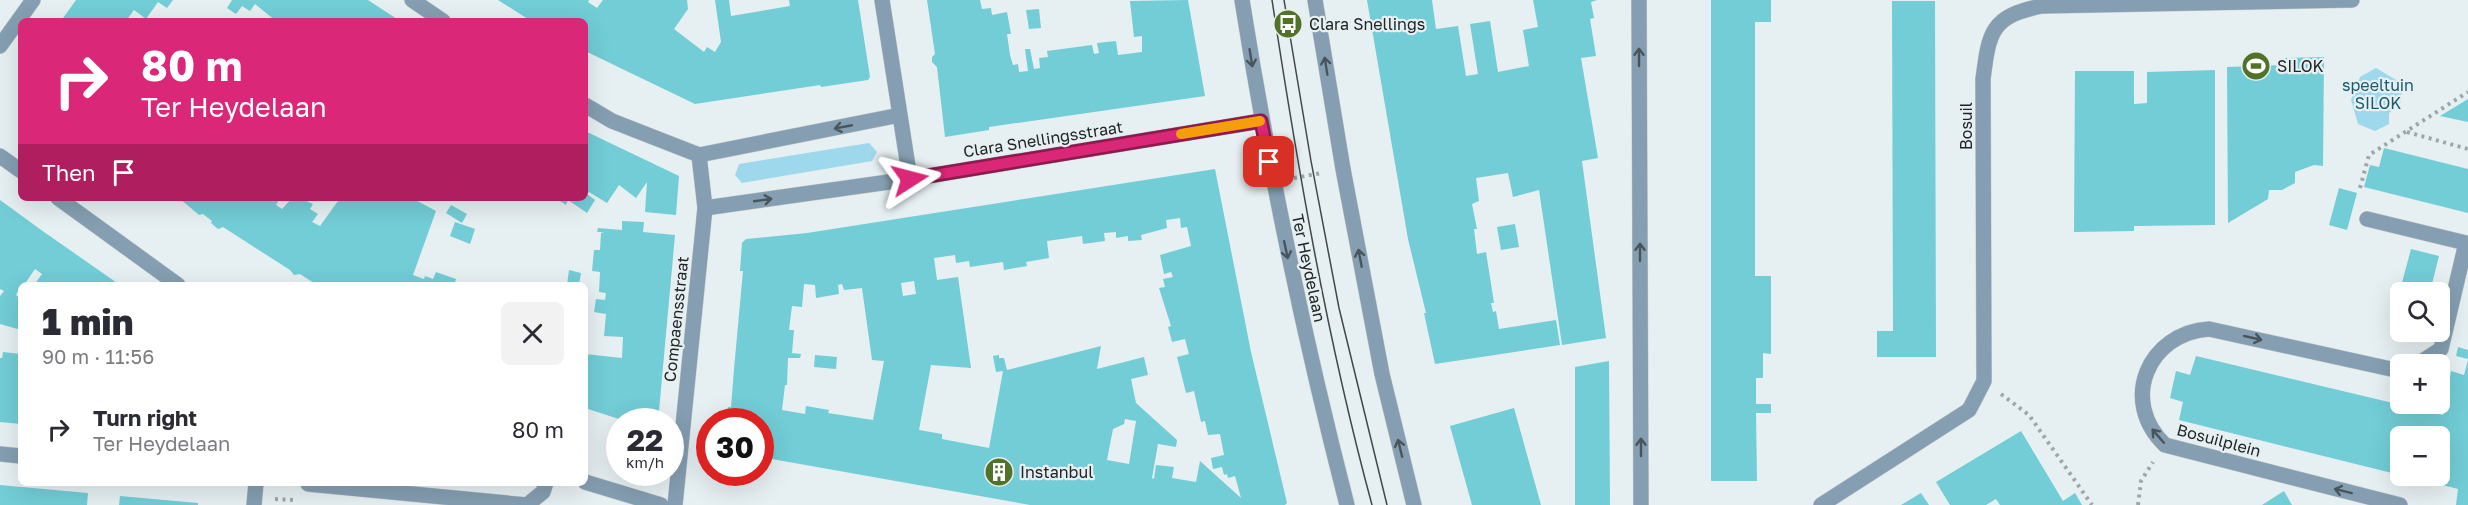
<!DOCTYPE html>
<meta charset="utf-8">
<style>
:root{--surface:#fff;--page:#f2f2f3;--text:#2b2b33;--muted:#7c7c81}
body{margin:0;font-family:"Golos Text",sans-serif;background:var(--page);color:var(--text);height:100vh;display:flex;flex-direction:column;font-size:22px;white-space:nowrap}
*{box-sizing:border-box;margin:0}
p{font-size:20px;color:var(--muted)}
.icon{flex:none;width:33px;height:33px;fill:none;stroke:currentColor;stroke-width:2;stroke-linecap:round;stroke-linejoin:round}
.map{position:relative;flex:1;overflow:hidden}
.panel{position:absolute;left:18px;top:282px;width:570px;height:204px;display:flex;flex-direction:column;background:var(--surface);border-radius:9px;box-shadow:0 6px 24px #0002}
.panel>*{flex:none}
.guide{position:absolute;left:18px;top:18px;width:570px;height:183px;border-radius:9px;box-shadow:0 6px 24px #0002;background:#db2777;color:#fff;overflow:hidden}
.fabs{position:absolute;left:2390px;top:282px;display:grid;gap:12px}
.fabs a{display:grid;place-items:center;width:60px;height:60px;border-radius:9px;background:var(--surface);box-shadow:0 6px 24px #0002;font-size:30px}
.speed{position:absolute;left:606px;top:408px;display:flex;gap:12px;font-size:30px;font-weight:700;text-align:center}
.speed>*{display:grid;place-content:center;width:78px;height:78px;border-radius:50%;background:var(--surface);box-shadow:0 6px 24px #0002;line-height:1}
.speed small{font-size:15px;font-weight:400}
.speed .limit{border:9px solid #d22;background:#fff;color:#111}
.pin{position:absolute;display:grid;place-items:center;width:51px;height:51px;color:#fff;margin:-26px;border-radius:12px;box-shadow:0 3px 9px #0006}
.me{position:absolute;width:66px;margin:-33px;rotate:81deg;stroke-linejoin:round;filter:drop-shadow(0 0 4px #0008)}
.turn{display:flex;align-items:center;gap:21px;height:126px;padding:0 24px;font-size:27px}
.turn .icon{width:78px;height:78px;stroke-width:2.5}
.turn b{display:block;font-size:42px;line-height:51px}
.then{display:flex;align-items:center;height:57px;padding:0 24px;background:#0003;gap:12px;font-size:22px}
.round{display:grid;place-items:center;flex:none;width:63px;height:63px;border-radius:9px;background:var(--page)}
.summary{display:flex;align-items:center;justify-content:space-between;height:102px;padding:0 24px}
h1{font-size:36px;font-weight:800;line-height:45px}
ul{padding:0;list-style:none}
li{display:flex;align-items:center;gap:18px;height:90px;padding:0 24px}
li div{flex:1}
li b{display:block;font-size:22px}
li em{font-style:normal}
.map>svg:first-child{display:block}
.green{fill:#9dd8ed}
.building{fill:#72cdd6;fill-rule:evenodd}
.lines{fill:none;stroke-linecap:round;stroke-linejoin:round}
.minor-casing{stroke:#c3cacd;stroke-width:16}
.path{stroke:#9fa6a9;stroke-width:4;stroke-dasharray:3 4.5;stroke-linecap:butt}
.minor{stroke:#859eb1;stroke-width:15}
.tram{stroke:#434748;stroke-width:1.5}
.oneway{stroke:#49555d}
.route-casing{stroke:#8e194d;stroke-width:15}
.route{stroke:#db2777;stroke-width:10}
.slow{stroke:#f59e0b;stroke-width:10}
.labels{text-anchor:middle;stroke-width:4.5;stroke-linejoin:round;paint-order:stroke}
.poi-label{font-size:16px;fill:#212425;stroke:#e6eff2;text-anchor:start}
.park-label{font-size:16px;fill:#185a6d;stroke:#e6eff2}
.street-label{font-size:16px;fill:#212425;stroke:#e6eff2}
</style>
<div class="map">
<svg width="2468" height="505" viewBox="0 0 2468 505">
<rect width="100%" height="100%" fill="#e6eff2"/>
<!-- green -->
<path class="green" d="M 2376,68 L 2403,84 L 2400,104 L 2389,113 L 2389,124 L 2375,131 L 2358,124 L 2351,100 L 2360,77 Z
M 869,143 L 877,152 L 872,161 L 742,183 L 735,175 L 739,164 Z"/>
<!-- building -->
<path class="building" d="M 76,0 L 173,0 L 167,8 L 158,2 L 146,19 L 134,10 L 126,21 L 61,21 Z
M 232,0 L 368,0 L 400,21 L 276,21 L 255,4 L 250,11 L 242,6 L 236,14 L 227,8 Z
M 498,0 L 589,0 L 588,2 L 597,8 L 603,0 L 687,0 L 688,9 L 674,29 L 704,52 L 707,47 L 715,52 L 721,42 L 715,0 L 729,0 L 731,16 L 790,6 L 789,0 L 858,0 L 870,77 L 868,80 L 821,87 L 820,85 L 695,104 L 585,51 L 585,21 L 531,21 Z
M 927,0 L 980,0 L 982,9 L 991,8 L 992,15 L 1007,12 L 1011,34 L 1007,34 L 1010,55 L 1013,65 L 1018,64 L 1019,72 L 1028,71 L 1025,49 L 1030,49 L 1034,69 L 1040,68 L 1039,58 L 1048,57 L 1047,51 L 1092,45 L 1094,54 L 1099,53 L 1097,43 L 1116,41 L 1118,55 L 1142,52 L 1142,36 L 1134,37 L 1130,1 L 1188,0 L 1205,96 L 989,127 L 989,130 L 945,137 L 937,67 L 932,62 L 932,57 L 935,54 Z
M 1367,0 L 1432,0 L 1436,29 L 1458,26 L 1466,76 L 1478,74 L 1470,24 L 1490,21 L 1498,72 L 1508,70 L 1529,66 L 1523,30 L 1538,27 L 1533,0 L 1597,0 L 1591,2 L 1594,18 L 1590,19 L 1596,56 L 1581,58 L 1598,158 L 1582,161 L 1606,338 L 1562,345 L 1539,190 L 1513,197 L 1508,173 L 1476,178 L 1479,201 L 1472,204 L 1477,229 L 1474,229 L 1477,254 L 1486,252 L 1494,303 L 1491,303 L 1493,312 L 1496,311 L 1499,329 L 1556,320 L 1560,345 L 1435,364 L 1424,313 L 1426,313 L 1408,239 Z
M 1711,0 L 1771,0 L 1771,22 L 1755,22 L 1755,276 L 1771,276 L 1771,354 L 1763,353 L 1763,378 L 1756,378 L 1756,404 L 1771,404 L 1771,413 L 1756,413 L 1757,481 L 1711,481 Z
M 1892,1 L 1935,1 L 1936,357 L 1877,357 L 1877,331 L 1893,331 Z
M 1039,9 L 1041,28 L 1029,29 L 1026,10 Z
M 2324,57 L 2323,166 L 2314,165 L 2295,172 L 2295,183 L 2282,190 L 2269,190 L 2268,199 L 2228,223 L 2227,67 L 2285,65 L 2285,58 Z
M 2215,70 L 2215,225 L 2134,226 L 2134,231 L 2074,232 L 2075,71 L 2134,71 L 2134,104 L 2147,103 L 2147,72 Z
M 2468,99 L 2468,122 L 2440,116 Z
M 585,131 L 679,176 L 676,215 L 645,212 L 647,182 L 636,198 L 619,185 L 607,203 L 589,192 L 587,194 L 595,200 L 587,213 L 568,200 L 566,205 L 555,198 L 585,198 Z
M 2384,148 L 2468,169 L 2468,213 L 2364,187 L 2370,165 L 2379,167 Z
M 1215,169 L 1251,352 L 1287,503 L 1285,505 L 1030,505 L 760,457 L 760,422 L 727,422 L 728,407 L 731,407 L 734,369 L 743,271 L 740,271 L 742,243 L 746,239 L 807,233 ZM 1180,218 L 1181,228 L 1187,227 L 1191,246 L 1160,255 L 1164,274 L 1171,272 L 1173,277 L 1163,279 L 1165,287 L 1159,288 L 1171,326 L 1168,327 L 1172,342 L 1185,339 L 1189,354 L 1177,357 L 1186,393 L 1194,391 L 1201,422 L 1205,421 L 1208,435 L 1220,434 L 1224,455 L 1211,458 L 1213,469 L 1222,467 L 1224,475 L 1227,474 L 1228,478 L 1235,476 L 1241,498 L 1200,461 L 1196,482 L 1172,478 L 1174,467 L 1156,465 L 1154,479 L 1152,478 L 1158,444 L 1176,447 L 1177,440 L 1136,403 L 1131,379 L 1148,375 L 1144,357 L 1097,369 L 1101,346 L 1007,370 L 1004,358 L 999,358 L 999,355 L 993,356 L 996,372 L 1003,371 L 989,448 L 942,439 L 942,434 L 919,430 L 931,365 L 971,368 L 958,277 L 937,280 L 934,258 L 955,255 L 956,263 L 969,261 L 970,267 L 1003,262 L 1004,270 L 1027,266 L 1026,262 L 1049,258 L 1047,241 L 1082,236 L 1083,244 L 1105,241 L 1104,233 L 1116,232 L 1116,238 L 1128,236 L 1128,241 L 1142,240 L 1141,235 L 1167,228 L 1166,220 ZM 914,281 L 916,294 L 903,296 L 901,283 ZM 804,284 L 815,285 L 816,298 L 839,294 L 838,285 L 842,284 L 844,290 L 862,288 L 872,360 L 884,361 L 873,420 L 828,413 L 829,410 L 806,406 L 805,414 L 782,410 L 785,385 L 787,385 L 788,358 L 800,358 L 801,354 L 792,353 L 794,330 L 789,330 L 792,306 L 802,307 ZM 1125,419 L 1136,421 L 1129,464 L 1107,460 L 1113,429 L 1124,424 Z
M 2339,188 L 2357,193 L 2347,230 L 2329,225 Z
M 179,198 L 280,198 L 276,205 L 282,209 L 292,198 L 300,198 L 313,204 L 310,209 L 318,214 L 312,222 L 320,226 L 338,201 L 335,198 L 412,198 L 436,211 L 413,275 L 424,279 L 425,276 L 433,279 L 436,272 L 456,279 L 454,285 L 317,285 L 300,274 L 294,275 L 290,270 L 223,227 L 218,229 L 211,223 L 212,221 L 203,214 L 199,215 Z
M 0,200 L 44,232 L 120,285 L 34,285 L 42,274 L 35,269 L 24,285 L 21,285 L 16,295 L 21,299 L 21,330 L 0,324 L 0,296 L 4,291 L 0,289 Z
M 451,205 L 467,214 L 462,223 L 446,213 Z
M 622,221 L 644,222 L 643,232 L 675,235 L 658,422 L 628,422 L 585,408 L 585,354 L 622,358 L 623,337 L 604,336 L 606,314 L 594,312 L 596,299 L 605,300 L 606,293 L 599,292 L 600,272 L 592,271 L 594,250 L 600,250 L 601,233 L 604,232 L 597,232 L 598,228 L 622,230 Z
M 455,222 L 475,229 L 470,244 L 450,236 Z
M 1515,224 L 1519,247 L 1501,250 L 1497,227 Z
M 2411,249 L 2439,256 L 2430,292 L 2411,292 L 2400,290 Z
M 569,270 L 581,273 L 579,285 L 567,285 Z
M 2458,347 L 2468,350 L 2468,359 L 2456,356 Z
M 3,352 L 21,354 L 21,424 L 0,422 L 0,358 L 2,358 Z
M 815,355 L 837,357 L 836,369 L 814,367 Z
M 2196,356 L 2443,415 L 2451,371 L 2464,375 L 2468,360 L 2468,505 L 2456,505 L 2458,489 L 2407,476 L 2439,476 L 2439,436 L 2400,436 L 2400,475 L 2179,420 L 2183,402 L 2170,398 L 2176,371 L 2190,375 Z
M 1609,361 L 1610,505 L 1575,505 L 1575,367 Z
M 1514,408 L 1541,505 L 1472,505 L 1450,426 Z
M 2021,431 L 2063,501 L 2075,493 L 2082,505 L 2000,505 L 1996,499 L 1986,505 L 1950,505 L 1936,482 Z
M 0,485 L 88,493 L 87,505 L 0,505 Z
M 2284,491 L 2292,505 L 2262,505 Z
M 1921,493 L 1929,505 L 1901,505 Z
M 120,496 L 198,503 L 198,505 L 119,505 Z"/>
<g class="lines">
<!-- minor casing -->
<g class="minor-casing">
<path id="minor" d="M 412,0 L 443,21
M 882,0 L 910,179
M 1242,0 C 1269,170 1304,338 1347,505
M 1315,0 L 1343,169 L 1382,374 L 1414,505
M 1639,0 L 1641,505
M 0,46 L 33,0
M 585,105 L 612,121 L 699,155 L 705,208 L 675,505
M 699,155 L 900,115
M 0,156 L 21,171
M 58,198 L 178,285
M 705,208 L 910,179 L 1261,121
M 2367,219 L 2466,243
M 2418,364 L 2441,349 L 2466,243 L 2468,244
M 0,454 L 21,456
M 585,482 L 661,505
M 308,484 L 527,505 L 543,492 L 546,483
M 254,505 L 256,483
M 1821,505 L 1969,410 L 1984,381 L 1983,79 C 1989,32 1991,16 2042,6 L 2352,0
M 2400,505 L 2165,445 C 2119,401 2148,333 2209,329 L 2400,371"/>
</g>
<!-- path -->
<path class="path" d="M 2407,132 L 2468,149
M 1294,178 L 1322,173
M 2360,188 L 2369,155 L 2468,92
M 2001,394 L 2029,415 L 2092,505
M 275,499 L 294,500
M 2138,505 L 2141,481 L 2153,462"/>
<!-- minor -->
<use href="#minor" class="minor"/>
<!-- tram -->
<path class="tram" d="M 1272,0 C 1298,170 1327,339 1372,505
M 1284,0 L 1311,161 L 1339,308 L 1387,505"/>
</g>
<!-- one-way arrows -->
<defs><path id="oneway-shaft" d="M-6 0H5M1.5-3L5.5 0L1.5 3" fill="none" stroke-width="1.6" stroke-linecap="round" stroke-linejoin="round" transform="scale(1.5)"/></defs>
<g class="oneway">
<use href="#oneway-shaft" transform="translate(1639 57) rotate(-90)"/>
<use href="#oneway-shaft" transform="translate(1251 58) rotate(81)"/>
<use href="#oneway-shaft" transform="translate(1326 66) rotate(-99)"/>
<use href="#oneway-shaft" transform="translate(843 127) rotate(169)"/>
<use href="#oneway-shaft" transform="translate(763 200) rotate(-8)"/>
<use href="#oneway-shaft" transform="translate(1286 250) rotate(78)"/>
<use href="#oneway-shaft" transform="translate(1640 252) rotate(-90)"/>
<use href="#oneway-shaft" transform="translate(1360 258) rotate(-101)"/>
<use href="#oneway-shaft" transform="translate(2253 338) rotate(13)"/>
<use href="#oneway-shaft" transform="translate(2158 436) rotate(-131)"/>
<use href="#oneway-shaft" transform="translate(1641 447) rotate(-90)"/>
<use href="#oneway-shaft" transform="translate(1400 448) rotate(-104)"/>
<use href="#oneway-shaft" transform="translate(2343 491) rotate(-166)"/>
</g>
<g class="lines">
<!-- route casing -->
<g class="route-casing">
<path id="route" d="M 910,179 L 1261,121 L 1269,162"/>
</g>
<!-- route -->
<use href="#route" class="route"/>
<!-- slow -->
<path class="slow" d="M 1181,134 L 1260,121"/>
</g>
<!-- icons -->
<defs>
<g id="bus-disc" transform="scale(1.5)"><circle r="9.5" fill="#527228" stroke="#e6eff2"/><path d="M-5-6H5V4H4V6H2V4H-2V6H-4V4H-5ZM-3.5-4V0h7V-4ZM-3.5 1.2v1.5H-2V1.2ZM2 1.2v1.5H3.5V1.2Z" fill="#fff"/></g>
<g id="stadium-disc" transform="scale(1.5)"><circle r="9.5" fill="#527228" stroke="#e6eff2"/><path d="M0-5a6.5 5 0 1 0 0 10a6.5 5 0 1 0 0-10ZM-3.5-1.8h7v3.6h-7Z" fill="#fff"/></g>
<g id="building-disc" transform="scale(1.5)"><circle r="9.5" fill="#527228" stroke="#e6eff2"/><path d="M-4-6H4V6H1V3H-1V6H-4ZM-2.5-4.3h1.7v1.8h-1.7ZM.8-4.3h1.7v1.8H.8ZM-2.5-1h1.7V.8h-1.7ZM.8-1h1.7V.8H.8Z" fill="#fff"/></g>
</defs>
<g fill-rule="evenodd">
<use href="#bus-disc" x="1288" y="24"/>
<use href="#stadium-disc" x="2256" y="66"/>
<use href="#building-disc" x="999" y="472"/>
</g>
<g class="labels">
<!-- poi labels -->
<g class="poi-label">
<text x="1309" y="30">Clara Snellings</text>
<text x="2277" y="72">SILOK</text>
<text x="1020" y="478">Instanbul</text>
</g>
<!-- park labels -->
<g class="park-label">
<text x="2378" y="91">speeltuin<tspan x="2378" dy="18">SILOK</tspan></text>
</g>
<!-- street labels -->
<g class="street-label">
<text transform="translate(1966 126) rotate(-90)" y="6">Bosuil</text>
<text transform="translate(1043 139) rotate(-9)" y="6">Clara Snellingsstraat</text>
<text transform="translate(1309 268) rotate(78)" y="6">Ter Heydelaan</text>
<text transform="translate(676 319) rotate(-84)" y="6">Compaensstraat</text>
<text transform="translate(2219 440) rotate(15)" y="6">Bosuilplein</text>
</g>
</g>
</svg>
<div class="fabs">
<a><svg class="icon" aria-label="search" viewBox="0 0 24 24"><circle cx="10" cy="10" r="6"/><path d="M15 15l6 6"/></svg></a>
<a>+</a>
<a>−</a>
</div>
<div class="speed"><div>22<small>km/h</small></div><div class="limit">30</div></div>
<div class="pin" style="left:1269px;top:162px;background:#d93025"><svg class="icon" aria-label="arrive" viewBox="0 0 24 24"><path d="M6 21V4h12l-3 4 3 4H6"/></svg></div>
<svg class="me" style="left:910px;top:179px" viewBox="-20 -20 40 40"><path d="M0-17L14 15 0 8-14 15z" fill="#db2777" stroke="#fff" stroke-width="4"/></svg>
<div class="guide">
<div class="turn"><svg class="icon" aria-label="right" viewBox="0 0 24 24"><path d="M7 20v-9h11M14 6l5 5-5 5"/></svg><div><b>80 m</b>Ter Heydelaan</div></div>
<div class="then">Then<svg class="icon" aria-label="arrive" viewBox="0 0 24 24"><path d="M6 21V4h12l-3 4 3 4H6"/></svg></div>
</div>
<section class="panel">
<div class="summary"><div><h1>1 min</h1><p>90 m · 11:56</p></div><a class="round"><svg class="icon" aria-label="close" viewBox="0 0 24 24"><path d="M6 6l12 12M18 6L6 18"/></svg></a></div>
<ul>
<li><svg class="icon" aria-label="right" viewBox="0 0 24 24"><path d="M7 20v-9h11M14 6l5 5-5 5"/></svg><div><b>Turn right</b><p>Ter Heydelaan</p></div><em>80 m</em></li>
</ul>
</section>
</div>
